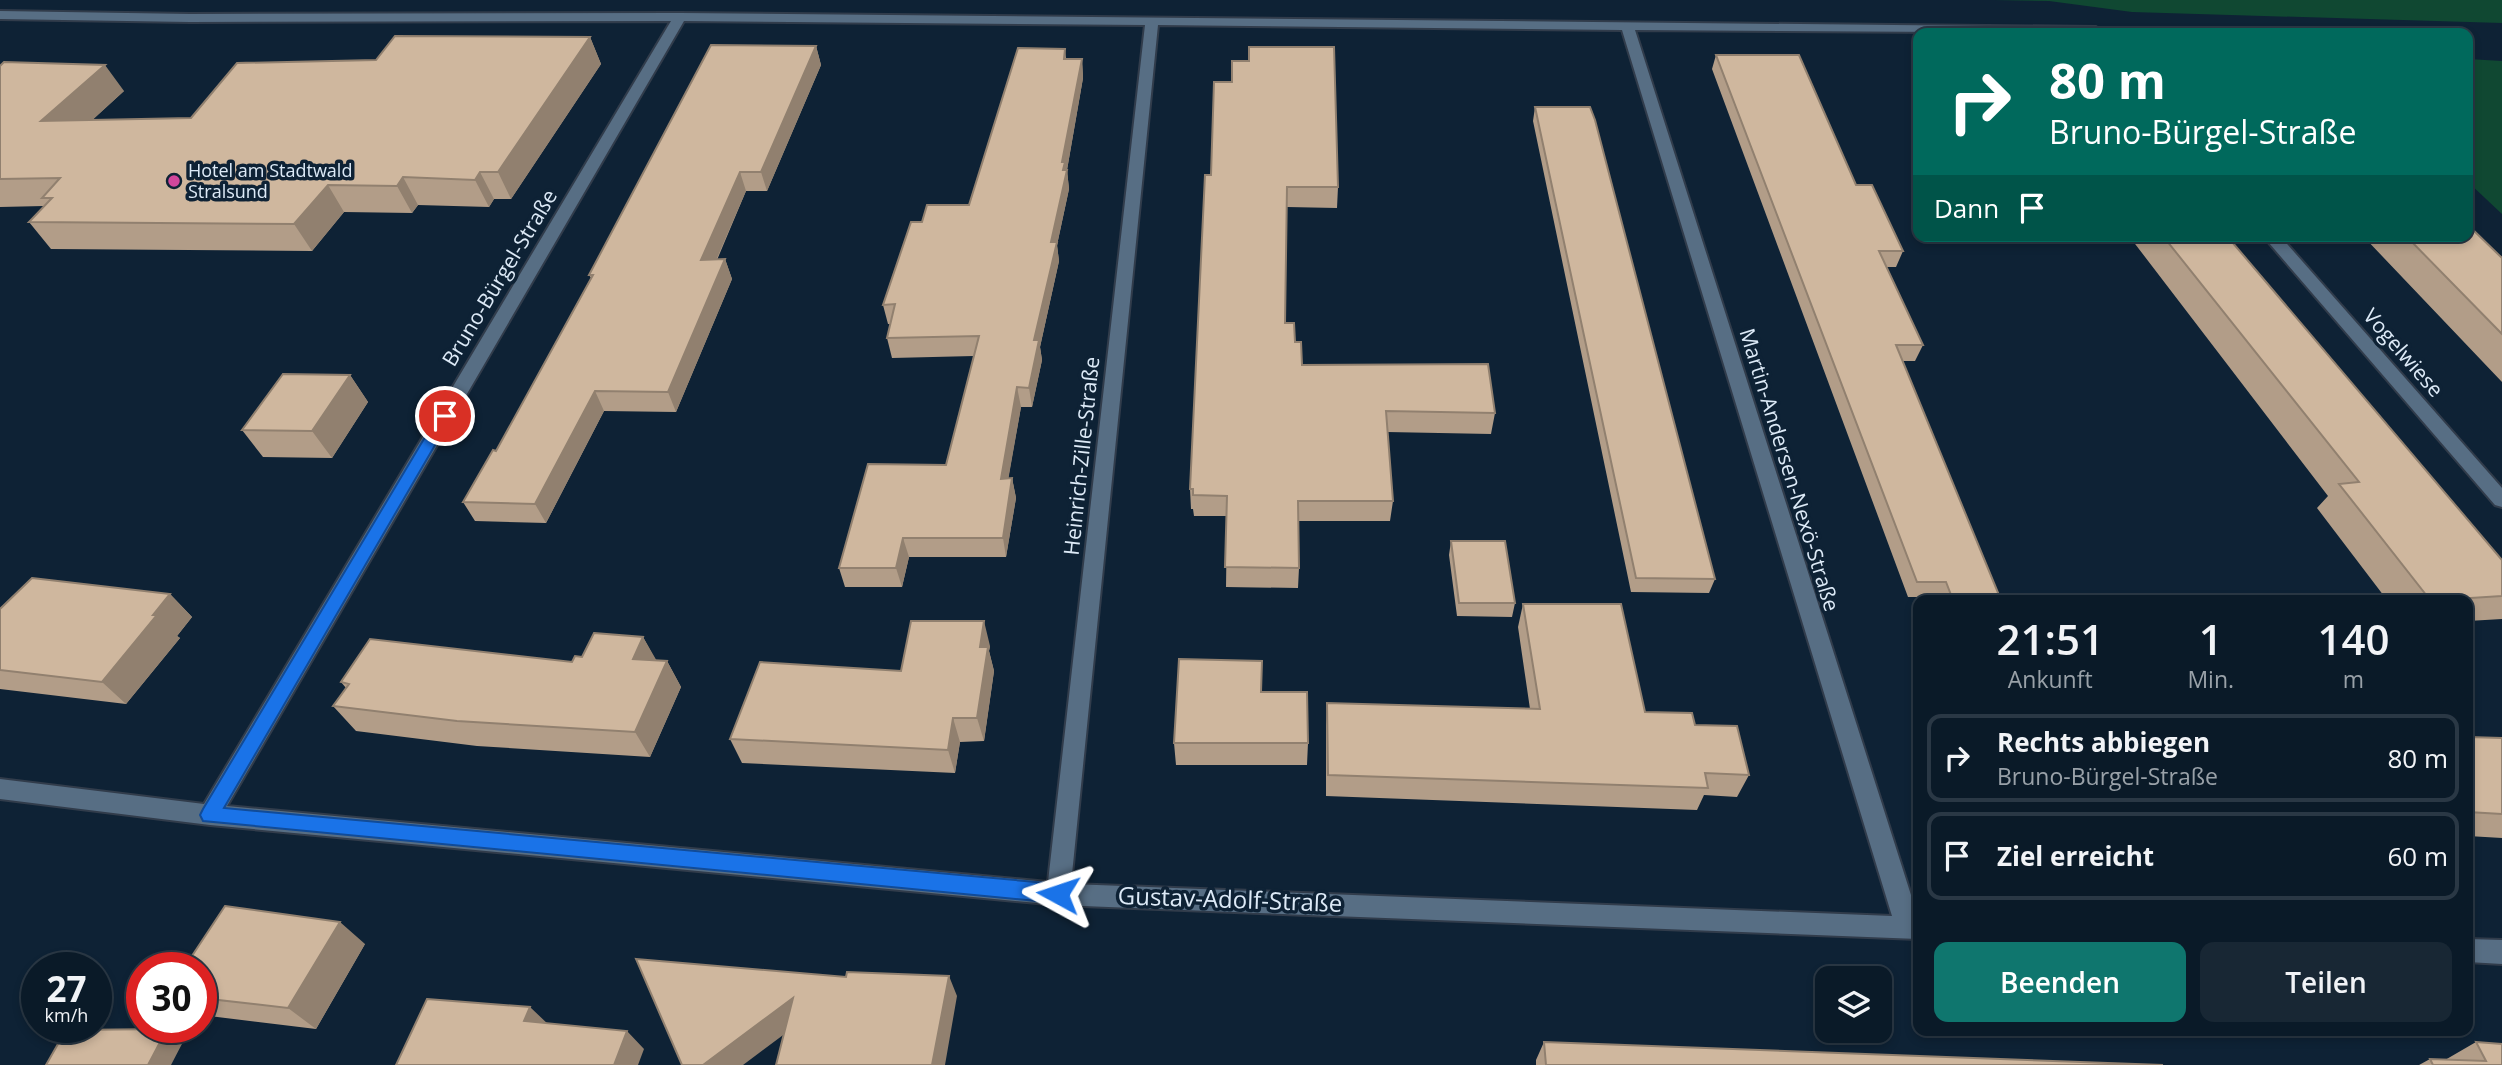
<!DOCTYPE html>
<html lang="de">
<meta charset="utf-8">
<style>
:root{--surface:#0a1a28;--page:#182734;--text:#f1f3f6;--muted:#99a1a8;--line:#2a3845;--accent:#0f766e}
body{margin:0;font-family:"Open Sans",sans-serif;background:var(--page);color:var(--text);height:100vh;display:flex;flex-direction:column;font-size:26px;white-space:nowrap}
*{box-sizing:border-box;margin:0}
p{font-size:23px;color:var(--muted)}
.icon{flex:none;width:38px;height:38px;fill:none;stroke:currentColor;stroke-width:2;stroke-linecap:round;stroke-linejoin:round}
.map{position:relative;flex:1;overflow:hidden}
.sheet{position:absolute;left:1913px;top:595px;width:560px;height:441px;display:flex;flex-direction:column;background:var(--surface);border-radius:14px;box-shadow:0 4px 10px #0003,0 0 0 2px var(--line)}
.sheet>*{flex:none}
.hud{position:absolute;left:1913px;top:28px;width:560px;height:214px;border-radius:14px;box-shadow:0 4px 10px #0003,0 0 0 2px var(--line);background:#00695c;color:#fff;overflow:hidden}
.fabs{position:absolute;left:1815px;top:966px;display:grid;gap:14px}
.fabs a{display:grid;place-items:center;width:77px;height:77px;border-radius:14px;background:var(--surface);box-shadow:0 4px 10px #0003,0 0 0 2px var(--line);font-size:35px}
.speed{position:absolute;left:21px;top:952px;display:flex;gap:14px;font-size:35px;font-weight:700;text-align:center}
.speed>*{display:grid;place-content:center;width:91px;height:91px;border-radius:50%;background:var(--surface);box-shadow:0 4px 10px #0003,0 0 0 2px var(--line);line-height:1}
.speed small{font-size:18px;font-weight:400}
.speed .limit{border:10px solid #d22;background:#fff;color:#111}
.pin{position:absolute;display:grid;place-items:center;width:60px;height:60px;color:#fff;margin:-30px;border:4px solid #fff;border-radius:50%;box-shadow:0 2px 7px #0007}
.me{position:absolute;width:77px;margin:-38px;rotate:275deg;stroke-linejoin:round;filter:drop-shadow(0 0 5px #0008)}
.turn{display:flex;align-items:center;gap:24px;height:147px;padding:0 21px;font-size:32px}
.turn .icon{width:91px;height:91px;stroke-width:2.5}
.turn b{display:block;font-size:49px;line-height:60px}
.then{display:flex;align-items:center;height:66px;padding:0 21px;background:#0003;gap:14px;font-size:26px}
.eta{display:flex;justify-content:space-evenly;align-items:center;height:119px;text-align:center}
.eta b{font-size:42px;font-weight:600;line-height:49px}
.cta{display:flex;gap:14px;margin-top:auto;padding:14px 21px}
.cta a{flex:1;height:80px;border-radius:14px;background:var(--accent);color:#fff;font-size:28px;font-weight:600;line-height:80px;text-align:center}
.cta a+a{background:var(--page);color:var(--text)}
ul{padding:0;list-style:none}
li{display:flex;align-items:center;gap:21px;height:88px;margin:0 14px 10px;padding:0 7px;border:4px solid var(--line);border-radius:14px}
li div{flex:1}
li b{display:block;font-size:26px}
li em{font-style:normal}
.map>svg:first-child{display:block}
.green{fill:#104832}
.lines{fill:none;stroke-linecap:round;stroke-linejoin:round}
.minor-casing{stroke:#313c4b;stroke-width:4}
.minor{fill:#576e84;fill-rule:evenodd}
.wall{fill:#b29d88}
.shaded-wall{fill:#91806f}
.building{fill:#cfb79e;stroke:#91806f;stroke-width:2}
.route{fill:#1a73e8;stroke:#114b97;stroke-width:2}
.hotel-dot{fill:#d1479c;stroke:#0e2235;stroke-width:2.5}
.labels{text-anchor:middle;stroke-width:7;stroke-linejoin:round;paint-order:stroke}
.far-poi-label{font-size:18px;fill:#ddeaf7;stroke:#0e2235;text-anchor:start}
.street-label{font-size:21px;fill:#ddeaf7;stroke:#0e2235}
.near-street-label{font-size:24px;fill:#ddeaf7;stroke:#0e2235}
</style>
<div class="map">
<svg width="2502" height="1065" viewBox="0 0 2502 1065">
<rect width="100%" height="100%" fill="#0e2235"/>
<!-- green -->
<path class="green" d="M 1994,0 L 2502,0 L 2502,23 L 2132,12 L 2049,1 Z
M 2468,59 L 2502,61 L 2502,214 L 2468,182 Z"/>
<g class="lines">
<!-- minor casing -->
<g class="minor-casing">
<path id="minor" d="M 0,11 L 190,14 L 680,13 L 2096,27 L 2100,33 L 1635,30 L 1918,917 L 1918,939 L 1058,905 L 210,825 L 0,799 L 0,779 L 204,804 L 671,21 L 190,22 L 0,19 ZM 684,21 L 1145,25 L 1048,882 L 227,806 ZM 1158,25 L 1622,30 L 1892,916 L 1071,884 Z
M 2263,236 L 2280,236 L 2502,488 L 2502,507 L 2495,505 Z
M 2468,939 L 2502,940 L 2502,964 L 2468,962 Z"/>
</g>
<!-- minor -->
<use href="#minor" class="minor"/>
</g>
<!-- wall -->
<path class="wall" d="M 590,37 L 601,64 L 511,199 L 494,199 L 489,207 L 418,205 L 412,213 L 344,212 L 312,251 L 51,249 L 29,222 L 44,206 L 0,207 L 0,66 L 124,91 L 92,120 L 191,118 L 376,60 Z
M 816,46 L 821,65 L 767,191 L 746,191 L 717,260 L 725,259 L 732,279 L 676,412 L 604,411 L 546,523 L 475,521 L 463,502 L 496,451 L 591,278 L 589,275 Z
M 1065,49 L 1066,59 L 1082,59 L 1083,78 L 1067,170 L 1069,189 L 1057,245 L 1059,261 L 1040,347 L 1042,360 L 1032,407 L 1021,407 L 1008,479 L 1012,478 L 1016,498 L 1006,557 L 909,557 L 902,587 L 845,587 L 839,568 L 946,465 L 974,356 L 892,358 L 887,338 L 890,324 L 888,324 L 883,305 L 922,222 L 969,205 Z
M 1716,55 L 1856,185 L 1903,251 L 1896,267 L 1886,267 L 1923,345 L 1915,361 L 1902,361 L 2001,600 L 1938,600 L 1937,597 L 1908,597 L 1712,69 Z
M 1232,82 L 1338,187 L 1337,208 L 1287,207 L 1285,323 L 1295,342 L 1302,365 L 1495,413 L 1491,434 L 1387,432 L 1393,501 L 1390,521 L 1298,521 L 1299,568 L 1298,588 L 1226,587 L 1227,516 L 1194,516 L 1193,509 L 1191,509 L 1190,489 L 1211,175 Z
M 1535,107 L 1715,579 L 1709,593 L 1631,592 L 1533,121 Z
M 2129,236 L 2227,236 L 2502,560 L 2502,619 L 2468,621 L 2468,600 L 2387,600 L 2317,508 L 2328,496 Z
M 2363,236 L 2468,236 L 2502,258 L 2502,382 Z
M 350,375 L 368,402 L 332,458 L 263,457 L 242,430 Z
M 1451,541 L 1515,603 L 1512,617 L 1457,616 L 1449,555 Z
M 170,594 L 192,617 L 177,636 L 180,638 L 126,704 L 0,689 L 0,609 Z
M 1523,604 L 1645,712 L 1695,725 L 1749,775 L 1737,797 L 1704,795 L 1697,810 L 1326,796 L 1326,725 L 1327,703 L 1530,709 L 1518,627 Z
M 643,637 L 656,661 L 667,661 L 681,687 L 650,757 L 477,746 L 356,731 L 333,706 L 346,688 L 341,682 L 572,662 L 582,657 Z
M 990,646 L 989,651 L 994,671 L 984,741 L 960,742 L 955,773 L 742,763 L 730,739 L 901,671 Z
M 1261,692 L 1308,743 L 1307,765 L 1176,765 L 1174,743 Z
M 2468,737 L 2502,738 L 2502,838 L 2468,836 Z
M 365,944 L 316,1029 L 201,1015 L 201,968 Z
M 1544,1042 L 2163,1065 L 1536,1065 L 1536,1060 Z
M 2476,1042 L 2502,1065 L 2419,1065 L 2430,1059 L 2445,1060 Z"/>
<!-- shaded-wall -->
<path class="shaded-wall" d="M 590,37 L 601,64 L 511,199 L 498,172 Z
M 816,46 L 821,65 L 767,191 L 761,172 Z
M 1082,59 L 1083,78 L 1067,170 L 1069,189 L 1057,245 L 1059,261 L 1040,347 L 1042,360 L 1032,407 L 1029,388 L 1034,340 L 1051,242 L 1062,162 Z
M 105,65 L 124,91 L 62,148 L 41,121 Z
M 480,172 L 494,199 L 489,207 L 475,180 Z
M 740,172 L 746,191 L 708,279 L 701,260 Z
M 403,177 L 418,205 L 412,213 L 397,186 Z
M 328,185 L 344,212 L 312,251 L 294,224 Z
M 725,259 L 732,279 L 676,412 L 668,392 Z
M 350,375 L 368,402 L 332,458 L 312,431 Z
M 1017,387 L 1021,407 L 1005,498 L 1001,479 Z
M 595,391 L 604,411 L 546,523 L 535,504 Z
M 1012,478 L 1016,498 L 1006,557 L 1003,538 Z
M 903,538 L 909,557 L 902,587 L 896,568 Z
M 170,594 L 192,617 L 177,636 L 180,638 L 126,704 L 102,682 Z
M 984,621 L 990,646 L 989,651 L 994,671 L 984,741 L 977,718 L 980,647 Z
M 643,637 L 658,663 L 633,659 Z
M 667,661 L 681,687 L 650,757 L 635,732 Z
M 953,718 L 960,742 L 955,773 L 948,750 Z
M 340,922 L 365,944 L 316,1029 L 288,1008 Z
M 949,976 L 957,996 L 945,1065 L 932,1065 Z
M 793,998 L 806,1018 L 743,1065 L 703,1065 Z
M 530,1007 L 550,1026 L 524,1021 Z
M 167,1029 L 184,1040 L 171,1065 L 148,1065 Z
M 627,1031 L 644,1049 L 638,1065 L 614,1065 Z"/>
<!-- building -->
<path class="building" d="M 395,36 L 590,37 L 498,172 L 480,172 L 475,180 L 403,177 L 397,186 L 328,185 L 294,224 L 29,222 L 52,198 L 42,198 L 60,178 L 0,179 L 0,66 L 4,62 L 105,65 L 41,121 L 191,118 L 237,63 L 376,60 Z
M 711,45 L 816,46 L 761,172 L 740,172 L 701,260 L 725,259 L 668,392 L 595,391 L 535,504 L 463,502 L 493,450 L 496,451 L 593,275 L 589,275 Z
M 1249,47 L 1334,47 L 1338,187 L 1287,187 L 1285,323 L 1294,323 L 1295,342 L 1301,342 L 1302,365 L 1488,364 L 1495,413 L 1386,411 L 1393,501 L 1298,501 L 1299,568 L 1225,567 L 1227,496 L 1193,495 L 1193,489 L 1190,489 L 1205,175 L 1211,175 L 1214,82 L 1232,82 L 1232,61 L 1249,61 Z
M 1018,48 L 1065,49 L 1064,59 L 1082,59 L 1062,162 L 1065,162 L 1063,170 L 1067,170 L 1051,242 L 1057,242 L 1034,340 L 1039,340 L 1029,388 L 1017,387 L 1001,479 L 1012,478 L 1003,538 L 903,538 L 896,568 L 839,568 L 868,464 L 946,465 L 979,336 L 887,338 L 895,304 L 883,305 L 911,222 L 922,222 L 927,205 L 969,205 Z
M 1716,55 L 1799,55 L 1856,185 L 1872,185 L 1903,251 L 1879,251 L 1923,345 L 1896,345 L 2001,600 L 1953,600 L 1946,582 L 1917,582 Z
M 1535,107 L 1590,107 L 1595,120 L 1715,579 L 1636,578 Z
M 2468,225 L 2502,258 L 2502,334 L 2406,236 L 2468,236 Z
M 2163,236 L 2227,236 L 2502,560 L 2502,596 L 2455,599 L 2452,595 L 2427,596 L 2339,484 L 2359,482 Z
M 283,374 L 350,375 L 312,431 L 242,430 Z
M 1451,541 L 1505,541 L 1515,603 L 1459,603 Z
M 32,578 L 170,594 L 153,615 L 157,615 L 102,682 L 0,670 L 0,609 Z
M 1523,604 L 1621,604 L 1645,712 L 1692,713 L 1695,725 L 1737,726 L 1749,775 L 1705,773 L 1708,788 L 1328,775 L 1327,703 L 1540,709 Z
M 911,621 L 984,621 L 980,647 L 988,647 L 977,718 L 953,718 L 948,750 L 730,739 L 760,662 L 901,671 Z
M 594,633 L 643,637 L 633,659 L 667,661 L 635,732 L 457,721 L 333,706 L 349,684 L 341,682 L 370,639 L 572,662 L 575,656 L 582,657 Z
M 1179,659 L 1262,661 L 1261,692 L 1307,692 L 1308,743 L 1174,743 Z
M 2468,737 L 2502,738 L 2502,814 L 2468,812 Z
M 225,906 L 340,922 L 288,1008 L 201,998 L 201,968 L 184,968 Z
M 636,959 L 846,977 L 847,972 L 949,976 L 932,1065 L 776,1065 L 793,998 L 703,1065 L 682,1065 Z
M 427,999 L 530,1007 L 524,1021 L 627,1031 L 614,1065 L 396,1065 Z
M 167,1029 L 148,1065 L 46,1065 L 66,1030 Z
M 1544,1042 L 2163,1065 L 1546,1065 Z
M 2476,1042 L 2502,1044 L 2502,1065 L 2433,1065 L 2430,1059 L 2486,1061 Z"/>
<!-- route -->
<path class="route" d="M 445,411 L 452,416 L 224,808 L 1058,884 L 1065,887 L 1068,894 L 1065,900 L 1058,903 L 203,821 L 200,815 L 203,809 L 440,412 Z"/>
<!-- markers -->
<circle class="hotel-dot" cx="174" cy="181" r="7"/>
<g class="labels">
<!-- far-poi labels -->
<g class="far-poi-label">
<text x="188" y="177">Hotel am Stadtwald<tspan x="188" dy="21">Stralsund</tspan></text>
</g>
<!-- street labels -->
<g class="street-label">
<text transform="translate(500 278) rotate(-59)" y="7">Bruno-Bürgel-Straße</text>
<text transform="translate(2403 353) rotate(49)" y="7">Vogelwiese</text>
<text transform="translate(1082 456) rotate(-84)" y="7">Heinrich-Zille-Straße</text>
<text transform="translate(1789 470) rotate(73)" y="7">Martin-Andersen-Nexö-Straße</text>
</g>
<!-- near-street labels -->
<g class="near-street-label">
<text transform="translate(1230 900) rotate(2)" y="8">Gustav-Adolf-Straße</text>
</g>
</g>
</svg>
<div class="fabs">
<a><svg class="icon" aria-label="layers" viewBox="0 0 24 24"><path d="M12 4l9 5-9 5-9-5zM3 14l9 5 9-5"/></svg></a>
</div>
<div class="speed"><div>27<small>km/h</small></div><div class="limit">30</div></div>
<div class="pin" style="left:445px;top:416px;background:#d93025"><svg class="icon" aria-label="arrive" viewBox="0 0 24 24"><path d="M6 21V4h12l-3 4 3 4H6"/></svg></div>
<svg class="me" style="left:1058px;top:894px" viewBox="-20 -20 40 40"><path d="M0-17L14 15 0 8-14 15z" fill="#1a73e8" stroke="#fff" stroke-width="4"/></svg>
<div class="hud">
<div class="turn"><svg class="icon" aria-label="right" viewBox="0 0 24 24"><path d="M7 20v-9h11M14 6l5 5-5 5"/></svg><div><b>80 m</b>Bruno-Bürgel-Straße</div></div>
<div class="then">Dann<svg class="icon" aria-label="arrive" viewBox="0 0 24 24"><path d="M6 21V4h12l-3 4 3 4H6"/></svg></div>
</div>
<section class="sheet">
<div class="eta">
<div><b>21:51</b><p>Ankunft</p></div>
<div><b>1</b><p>Min.</p></div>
<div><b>140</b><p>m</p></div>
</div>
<ul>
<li><svg class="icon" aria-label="right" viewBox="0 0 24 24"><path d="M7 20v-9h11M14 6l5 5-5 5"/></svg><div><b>Rechts abbiegen</b><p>Bruno-Bürgel-Straße</p></div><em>80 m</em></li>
<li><svg class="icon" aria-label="arrive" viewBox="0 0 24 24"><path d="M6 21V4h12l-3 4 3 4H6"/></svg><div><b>Ziel erreicht</b></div><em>60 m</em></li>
</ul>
<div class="cta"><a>Beenden</a><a>Teilen</a></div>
</section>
</div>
